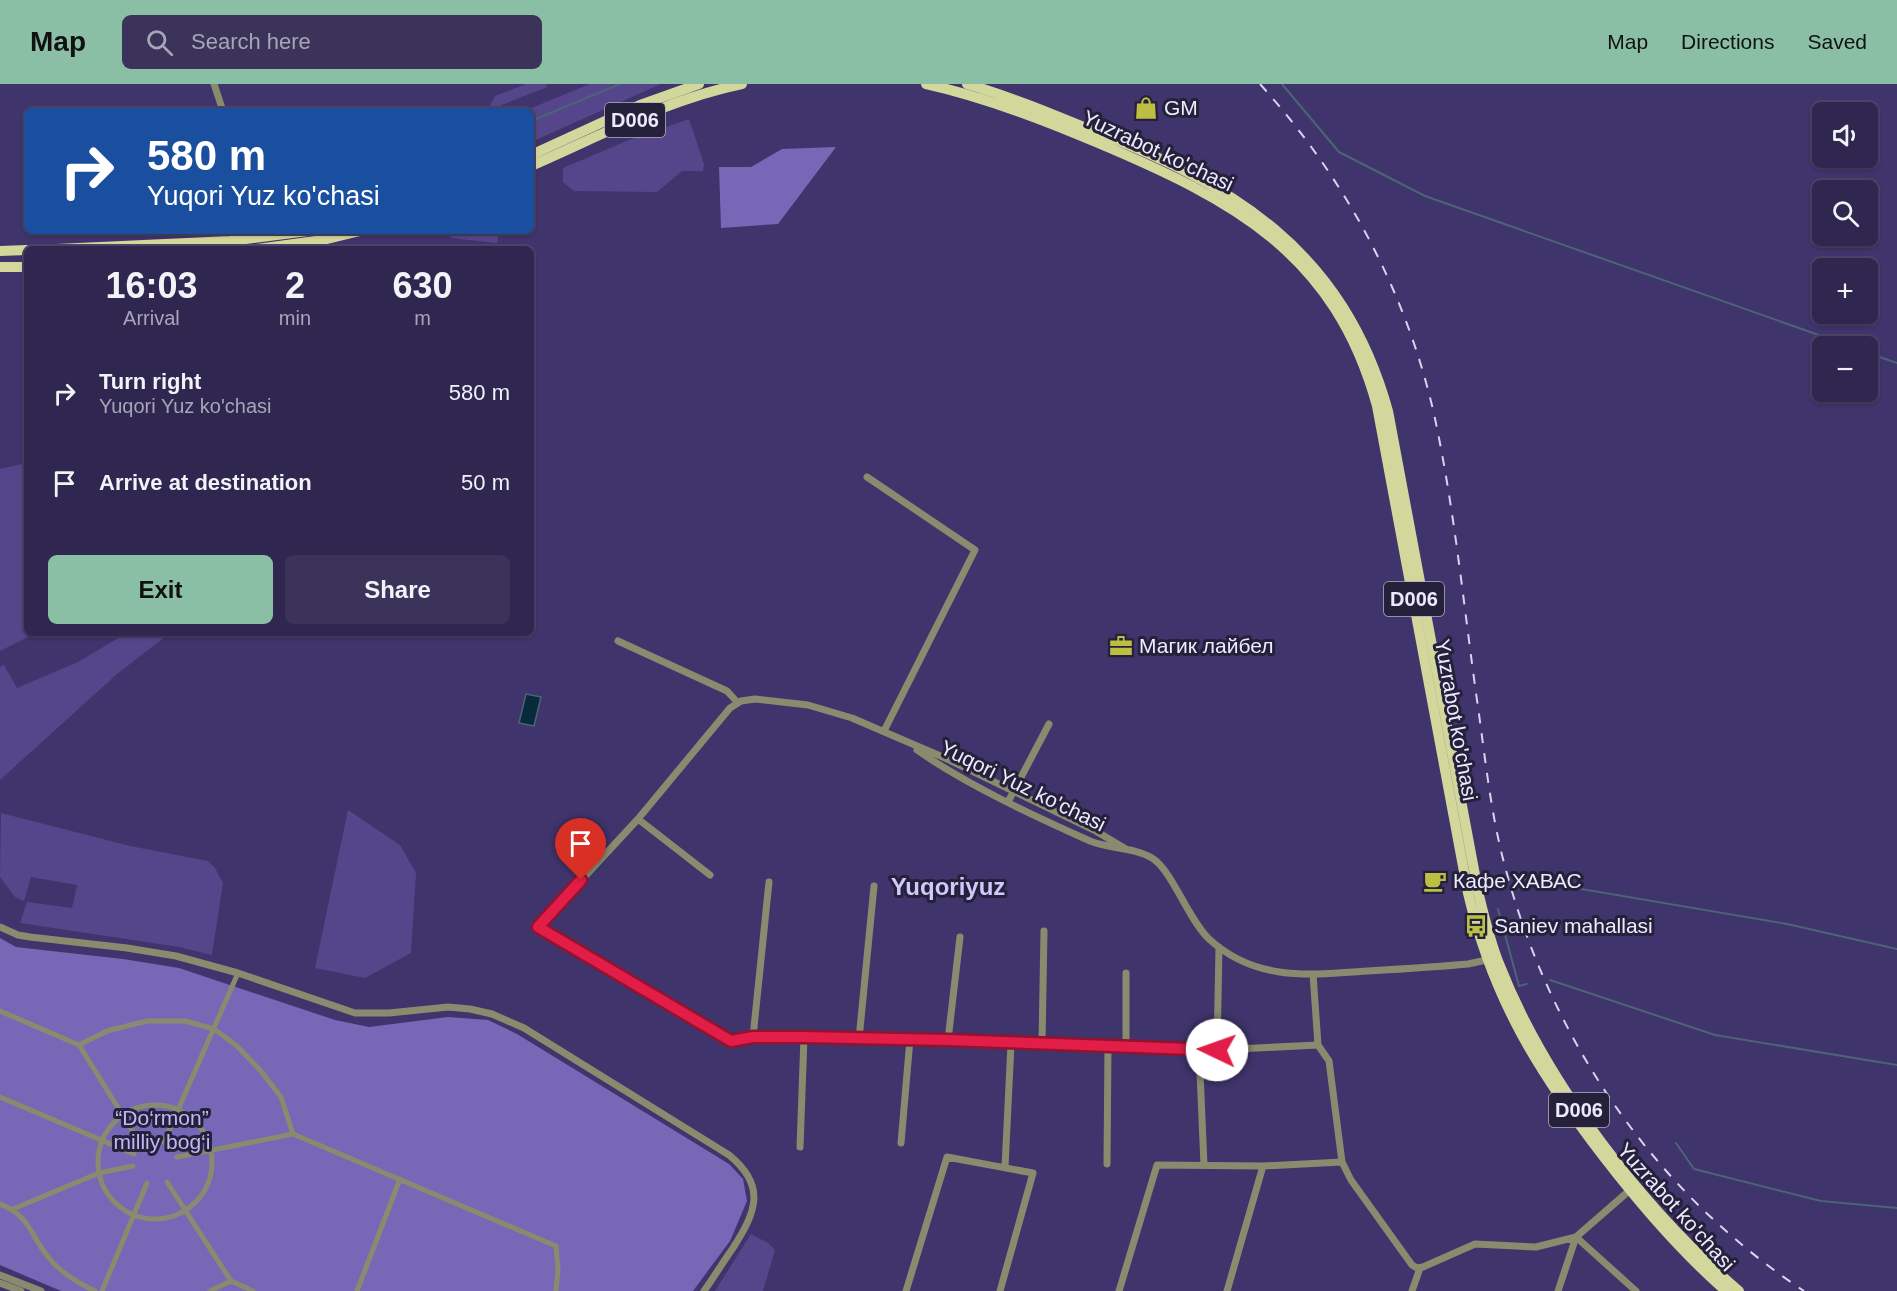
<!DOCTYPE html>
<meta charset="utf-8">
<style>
:root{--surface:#2f2750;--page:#3b335a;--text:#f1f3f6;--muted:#a7a5b7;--line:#4a4467;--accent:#8abfa5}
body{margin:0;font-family:Arial,sans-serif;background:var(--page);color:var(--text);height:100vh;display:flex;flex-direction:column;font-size:22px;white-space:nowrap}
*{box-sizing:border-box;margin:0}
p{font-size:20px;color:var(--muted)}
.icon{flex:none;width:33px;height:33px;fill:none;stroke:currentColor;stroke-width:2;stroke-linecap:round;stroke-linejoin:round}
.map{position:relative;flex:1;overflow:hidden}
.side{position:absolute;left:24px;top:162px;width:510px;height:390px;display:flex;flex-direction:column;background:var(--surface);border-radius:9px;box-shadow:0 2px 4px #0004,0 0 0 2px var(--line)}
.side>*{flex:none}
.guide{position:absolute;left:24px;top:24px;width:510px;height:126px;border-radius:9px;box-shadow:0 2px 4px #0004,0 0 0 2px var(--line);background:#1a4fa0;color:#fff;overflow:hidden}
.controls{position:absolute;left:1812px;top:18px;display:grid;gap:12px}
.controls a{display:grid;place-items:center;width:66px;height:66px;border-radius:9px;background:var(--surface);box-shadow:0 2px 4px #0004,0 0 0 2px var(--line);font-size:30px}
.pin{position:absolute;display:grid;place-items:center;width:51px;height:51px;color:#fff;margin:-62px -26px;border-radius:50% 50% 50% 0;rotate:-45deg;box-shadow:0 0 6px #0007}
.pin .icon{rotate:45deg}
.me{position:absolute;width:66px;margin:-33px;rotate:273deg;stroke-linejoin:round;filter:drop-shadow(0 0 4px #0008)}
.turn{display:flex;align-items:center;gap:21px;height:126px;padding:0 24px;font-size:27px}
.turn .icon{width:78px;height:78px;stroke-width:2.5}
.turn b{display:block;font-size:42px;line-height:51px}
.eta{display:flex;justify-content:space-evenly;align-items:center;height:102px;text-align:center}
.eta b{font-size:36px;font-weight:700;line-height:42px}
.action{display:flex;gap:12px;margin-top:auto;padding:12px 24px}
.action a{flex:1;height:69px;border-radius:9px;background:var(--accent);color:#111;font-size:24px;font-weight:700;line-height:69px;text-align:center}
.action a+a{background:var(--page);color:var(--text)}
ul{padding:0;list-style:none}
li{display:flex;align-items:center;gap:18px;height:90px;padding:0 24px}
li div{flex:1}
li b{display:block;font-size:22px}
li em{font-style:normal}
header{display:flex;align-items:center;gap:36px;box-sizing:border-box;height:84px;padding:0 30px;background:var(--accent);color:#111}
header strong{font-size:28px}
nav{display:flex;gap:33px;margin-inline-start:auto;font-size:21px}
.search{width:420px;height:54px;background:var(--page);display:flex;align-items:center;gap:15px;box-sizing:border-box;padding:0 21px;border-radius:9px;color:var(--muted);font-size:22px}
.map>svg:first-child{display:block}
.green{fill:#55468c}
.forest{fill:#7768b7}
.water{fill:#072b3a;stroke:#4c6475;stroke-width:1.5}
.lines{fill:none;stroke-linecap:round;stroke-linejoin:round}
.stream{stroke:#4c6475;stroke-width:2}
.pedestrian{stroke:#898b6f;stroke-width:5}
.minor{stroke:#898b6f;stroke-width:7}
.primary{stroke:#d4d79c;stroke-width:10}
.rail{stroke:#d8d4ed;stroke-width:2;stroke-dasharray:10 10;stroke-linecap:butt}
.route-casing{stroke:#92132f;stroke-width:15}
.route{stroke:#e11d48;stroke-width:10}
.labels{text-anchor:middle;stroke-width:6;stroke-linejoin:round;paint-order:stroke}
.shield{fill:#25213a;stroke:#b1aec4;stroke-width:1.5}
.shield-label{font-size:20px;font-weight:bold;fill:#edeaff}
.poi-label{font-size:21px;fill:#edeaff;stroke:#25213a;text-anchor:start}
.street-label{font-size:21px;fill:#edeaff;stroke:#25213a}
.park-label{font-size:21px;fill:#c1b8f8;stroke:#25213a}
.quarter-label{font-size:24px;font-weight:bold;fill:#cfc8fd;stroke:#25213a}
</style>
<header>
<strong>Map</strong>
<div class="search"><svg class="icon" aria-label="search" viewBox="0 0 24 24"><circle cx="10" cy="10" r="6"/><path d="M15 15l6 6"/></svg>Search here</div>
<nav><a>Map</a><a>Directions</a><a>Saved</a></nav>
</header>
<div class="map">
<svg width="1897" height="1207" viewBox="0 0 1897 1207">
<rect width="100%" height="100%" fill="#3f346b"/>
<!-- green -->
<path class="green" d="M 526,0 L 546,0 L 547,3 L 487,27 L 495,12 Z
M 590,0 L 661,0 L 531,58 L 531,27 L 524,27 Z
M 689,35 L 704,80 L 703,87 L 682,87 L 657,108 L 574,107 L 563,98 L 563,84 L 629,56 Z
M 452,147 L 499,147 L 497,159 L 451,154 Z
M 27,379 L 27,549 L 36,549 L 0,567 L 0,385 Z
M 127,549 L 170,549 L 117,590 L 0,696 L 0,583 L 4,581 L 17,604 L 78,578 Z
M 348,726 L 400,761 L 416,789 L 411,869 L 365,894 L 315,884 Z
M 1,729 L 130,762 L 208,777 L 215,784 L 223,799 L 212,871 L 179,863 L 20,839 L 27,818 L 72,824 L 77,801 L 31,793 L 24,817 L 15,813 L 0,793 Z
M 751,1150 L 768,1159 L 775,1166 L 763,1207 L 715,1207 Z"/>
<!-- forest -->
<path class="forest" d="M 836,63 L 778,140 L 721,144 L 719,83 L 751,83 L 782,65 Z
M 0,854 L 16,863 L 123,875 L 179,884 L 335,936 L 369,943 L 448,933 L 488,936 L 517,950 L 729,1080 L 743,1095 L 747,1117 L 730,1157 L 693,1207 L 61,1207 L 0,1181 Z"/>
<!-- water -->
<path class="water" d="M 526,610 L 541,613 L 534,642 L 519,639 Z"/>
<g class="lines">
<!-- stream -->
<path class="stream" d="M 1282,0 L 1339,68 L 1425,112 L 1850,262
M 531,37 L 620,0
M 1868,269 L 1897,279
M 1517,794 L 1787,840 L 1897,865
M 1498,825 L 1519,902 L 1527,900
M 1550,896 L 1715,951 L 1897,981
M 1676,1059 L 1694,1085 L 1821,1117 L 1897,1124"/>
<!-- pedestrian -->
<path class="pedestrian" d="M 0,927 L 79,961 L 140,1059
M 79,961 L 107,947 L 147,937 L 185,937 L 214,945 L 237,962 L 260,986 L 281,1013 L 293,1050
M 0,1013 L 134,1070
M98 1078a57 57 0 1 1 114 0a57 57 0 1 1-114 0Z
M 164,1058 L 238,889
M 177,1073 L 293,1050 L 556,1162 L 558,1185 L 556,1207
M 167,1098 L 231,1197 L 253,1207
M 0,1120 C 31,1132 30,1152 49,1174 C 61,1189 78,1199 95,1207
M 13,1125 L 99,1089 L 133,1082
M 102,1207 L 147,1099
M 210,1207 L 231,1197
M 357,1207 L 400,1095"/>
<!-- minor -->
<path class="minor" d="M 214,0 L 223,27
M 867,393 L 975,466 L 884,647
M 618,557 L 727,607 L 738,619
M 917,666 C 967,701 1034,732 1090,757 C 1109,765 1134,763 1152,774 C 1172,786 1188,835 1209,855 C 1256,898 1310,891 1368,887 C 1402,885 1435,883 1468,880 L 1491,875
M 1008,718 L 1049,640
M 638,735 L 710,791
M 1126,765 L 1094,746 L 945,674 L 852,634 L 808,621 L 755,615 L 741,617 L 730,624 L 638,735 L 538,843 L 733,958 L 753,953 L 948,956 L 1217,966 L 1318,961
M 0,843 L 18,851 L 30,853 L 127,864 L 176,872 L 238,889 L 355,929 L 389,929 L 448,923 L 470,925 L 492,930 L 524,944 L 729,1071 C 767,1102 756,1128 733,1164 C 723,1178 714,1193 704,1207
M 1313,890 L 1318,961 L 1329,977 L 1342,1078 L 1351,1096 L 1412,1181 L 1417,1184 L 1423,1183 L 1475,1160 L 1536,1163 L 1576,1153 L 1558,1207
M 753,953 L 769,798
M 859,955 L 874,802
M 948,956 L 960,853
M 1042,959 L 1044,847
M 1126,963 L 1126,889
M 1199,965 L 1204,1081
M 1217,966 L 1219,863
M 901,1059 L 910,955
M 800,1063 L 804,953
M 1107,1080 L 1108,963
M 1005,1083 L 1011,960
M 1630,1106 L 1576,1153 L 1636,1207
M 0,1191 L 41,1207
M 0,1199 L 21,1207
M 906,1207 L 947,1073 L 1033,1089 L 1000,1207
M 1119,1207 L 1157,1081 L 1263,1082 L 1342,1078
M 1227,1207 L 1263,1082
M 1412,1207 L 1420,1184"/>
<!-- primary -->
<path class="primary" d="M 926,0 C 985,13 1042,35 1098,59 C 1233,116 1335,169 1377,322 L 1468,809 C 1493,915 1538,987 1603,1072 C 1640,1120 1680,1167 1726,1207
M 967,0 C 1008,12 1047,28 1086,44 C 1234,100 1343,166 1388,327 L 1478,807 C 1484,832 1490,858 1500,882 C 1546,999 1644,1126 1739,1207
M 531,71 L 640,21 L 699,0
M 531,82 C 600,52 668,15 742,0
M 57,165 L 230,157 L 308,147
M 257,165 L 323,156 L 360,147
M 0,167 L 27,166
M 0,183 L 27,183"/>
<!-- rail -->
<path class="rail" d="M 1260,0 C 1345,94 1406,207 1434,330 C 1454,422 1463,516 1476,609 C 1484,663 1489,718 1502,771 C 1546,948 1651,1106 1804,1207"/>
</g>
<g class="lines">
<!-- route casing -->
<g class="route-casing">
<path id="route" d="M 581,796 L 538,843 L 731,957 L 753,953 L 804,953 L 948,956 L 1217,966"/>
</g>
<!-- route -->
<use href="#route" class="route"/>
</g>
<!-- icons -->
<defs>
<g id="shop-bare" transform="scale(1.8)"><path d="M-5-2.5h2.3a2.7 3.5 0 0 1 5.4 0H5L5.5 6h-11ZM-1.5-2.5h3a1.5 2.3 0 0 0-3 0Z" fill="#bcbf44" stroke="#25213a" stroke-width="2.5" paint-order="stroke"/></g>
<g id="office-bare" transform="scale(1.8)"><path d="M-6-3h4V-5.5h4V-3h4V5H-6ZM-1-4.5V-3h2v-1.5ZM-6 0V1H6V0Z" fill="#bcbf44" stroke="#25213a" stroke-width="2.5" paint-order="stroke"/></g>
<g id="cafe-bare" transform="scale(1.8)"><path d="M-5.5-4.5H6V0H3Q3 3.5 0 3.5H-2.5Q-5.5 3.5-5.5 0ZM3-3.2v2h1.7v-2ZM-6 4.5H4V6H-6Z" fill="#bcbf44" stroke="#25213a" stroke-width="2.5" paint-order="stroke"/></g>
<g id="bus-bare" transform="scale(1.8)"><path d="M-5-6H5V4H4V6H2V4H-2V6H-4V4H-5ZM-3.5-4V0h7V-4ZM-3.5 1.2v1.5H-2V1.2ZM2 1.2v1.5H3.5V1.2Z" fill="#bcbf44" stroke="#25213a" stroke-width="2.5" paint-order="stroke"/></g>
</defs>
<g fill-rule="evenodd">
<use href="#shop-bare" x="1146" y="24"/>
<use href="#office-bare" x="1121" y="562"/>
<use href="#cafe-bare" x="1435" y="797"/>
<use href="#bus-bare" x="1476" y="842"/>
</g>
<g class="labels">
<!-- shield labels -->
<g class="shield">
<rect x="605" y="19" width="60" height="34" rx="4.5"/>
<rect x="1384" y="498" width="60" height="34" rx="4.5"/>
<rect x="1549" y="1009" width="60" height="34" rx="4.5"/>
</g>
<g class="shield-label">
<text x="635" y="43">D006</text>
<text x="1414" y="522">D006</text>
<text x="1579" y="1033">D006</text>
</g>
<!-- poi labels -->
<g class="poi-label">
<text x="1164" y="31">GM</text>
<text x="1139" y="569">Магик лайбел</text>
<text x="1453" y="804">Кафе ХАВАС</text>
<text x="1494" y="849">Saniev mahallasi</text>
</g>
<!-- street labels -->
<g class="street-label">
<text transform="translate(1158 67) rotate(25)" y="7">Yuzrabot ko'chasi</text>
<text transform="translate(1456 636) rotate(80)" y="7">Yuzrabot ko'chasi</text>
<text transform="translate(1023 702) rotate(26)" y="7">Yuqori Yuz ko'chasi</text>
<text transform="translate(1676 1123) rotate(48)" y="7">Yuzrabot ko'chasi</text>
</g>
<!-- park labels -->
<g class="park-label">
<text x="162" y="1041">“Do‘rmon”<tspan x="162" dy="24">milliy bog‘i</tspan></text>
</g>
<!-- quarter labels -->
<g class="quarter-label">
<text x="948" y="811">Yuqoriyuz</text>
</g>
</g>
</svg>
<div class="controls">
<a><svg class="icon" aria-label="sound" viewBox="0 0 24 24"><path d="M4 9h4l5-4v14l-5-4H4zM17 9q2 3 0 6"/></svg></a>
<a><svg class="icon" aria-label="search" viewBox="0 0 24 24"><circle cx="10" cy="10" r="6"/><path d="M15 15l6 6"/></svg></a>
<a>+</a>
<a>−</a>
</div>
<div class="pin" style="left:581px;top:796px;background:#d93025"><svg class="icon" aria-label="arrive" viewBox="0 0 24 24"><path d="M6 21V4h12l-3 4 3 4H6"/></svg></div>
<svg class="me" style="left:1217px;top:966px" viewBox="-20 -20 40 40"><circle r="19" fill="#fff"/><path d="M0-13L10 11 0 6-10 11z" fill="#e11d48"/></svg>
<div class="guide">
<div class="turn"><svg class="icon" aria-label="right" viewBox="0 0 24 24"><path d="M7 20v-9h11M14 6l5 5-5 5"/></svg><div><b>580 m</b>Yuqori Yuz ko'chasi</div></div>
</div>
<section class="side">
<div class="eta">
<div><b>16:03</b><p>Arrival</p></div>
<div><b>2</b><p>min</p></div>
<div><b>630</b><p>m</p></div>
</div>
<ul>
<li><svg class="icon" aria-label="right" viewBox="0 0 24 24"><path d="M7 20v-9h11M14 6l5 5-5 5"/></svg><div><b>Turn right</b><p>Yuqori Yuz ko'chasi</p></div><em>580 m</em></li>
<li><svg class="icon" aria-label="arrive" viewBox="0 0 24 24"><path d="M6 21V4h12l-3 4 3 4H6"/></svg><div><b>Arrive at destination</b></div><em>50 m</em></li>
</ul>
<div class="action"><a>Exit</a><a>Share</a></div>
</section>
</div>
